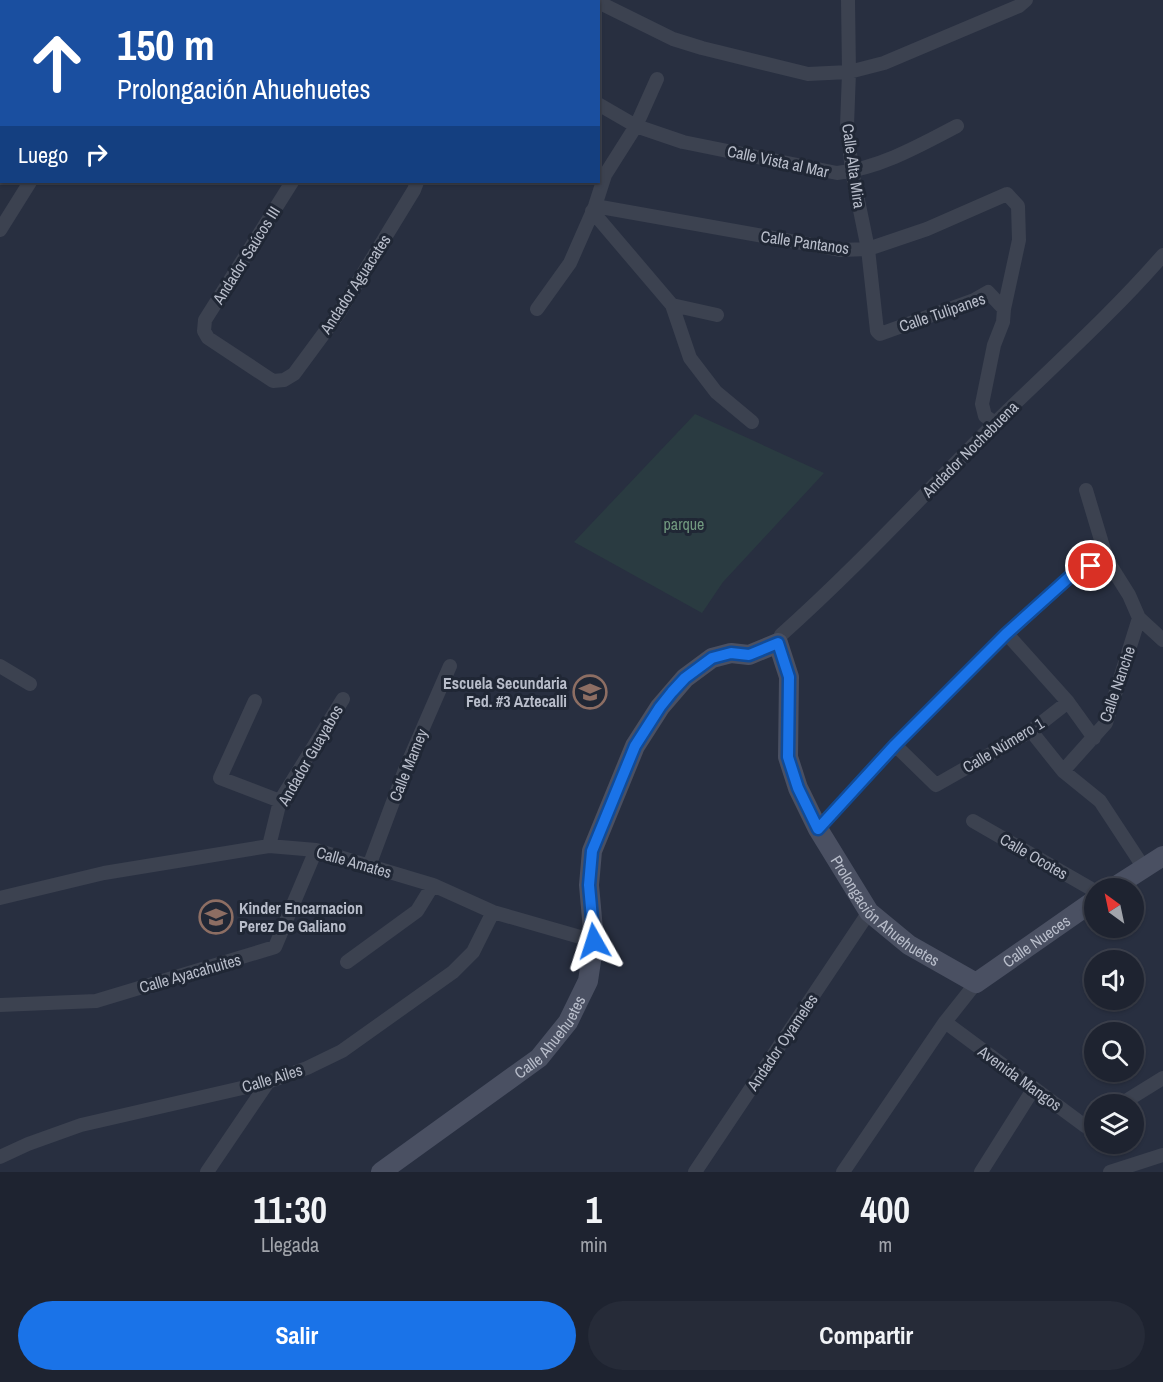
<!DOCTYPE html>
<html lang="es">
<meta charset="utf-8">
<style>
:root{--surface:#1e2330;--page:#262b38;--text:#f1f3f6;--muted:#a1a4ab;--line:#3c404c;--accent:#1a73e8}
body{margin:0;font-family:"Archivo Narrow",sans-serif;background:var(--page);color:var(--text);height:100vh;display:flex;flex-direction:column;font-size:22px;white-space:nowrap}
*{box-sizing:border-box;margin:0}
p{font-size:20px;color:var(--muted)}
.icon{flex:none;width:33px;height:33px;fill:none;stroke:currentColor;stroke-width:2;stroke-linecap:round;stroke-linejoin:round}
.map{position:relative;height:1172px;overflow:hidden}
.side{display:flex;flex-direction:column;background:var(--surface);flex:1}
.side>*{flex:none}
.banner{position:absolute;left:0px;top:0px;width:600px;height:183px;box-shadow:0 2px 4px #0004,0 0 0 2px var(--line);background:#1a4fa0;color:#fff;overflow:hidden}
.needle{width:39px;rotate:327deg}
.tools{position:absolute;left:1084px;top:878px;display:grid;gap:12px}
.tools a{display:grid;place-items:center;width:60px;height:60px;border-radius:50%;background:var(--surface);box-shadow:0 2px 4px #0004,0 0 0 2px var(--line);font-size:30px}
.pin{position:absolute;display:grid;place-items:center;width:51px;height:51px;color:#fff;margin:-26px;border:3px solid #fff;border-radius:50%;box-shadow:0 2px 6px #0007}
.me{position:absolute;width:66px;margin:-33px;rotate:354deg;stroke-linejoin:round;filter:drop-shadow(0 0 4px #0008)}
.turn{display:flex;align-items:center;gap:21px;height:126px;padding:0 18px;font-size:27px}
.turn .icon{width:78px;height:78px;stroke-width:2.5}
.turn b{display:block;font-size:42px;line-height:51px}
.then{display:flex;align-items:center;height:57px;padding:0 18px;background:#0003;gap:12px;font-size:22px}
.eta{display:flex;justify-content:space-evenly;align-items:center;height:102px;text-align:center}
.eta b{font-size:36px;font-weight:800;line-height:42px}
.primary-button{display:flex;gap:12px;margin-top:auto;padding:12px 18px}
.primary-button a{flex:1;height:69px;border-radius:36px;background:var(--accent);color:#fff;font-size:24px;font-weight:800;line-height:69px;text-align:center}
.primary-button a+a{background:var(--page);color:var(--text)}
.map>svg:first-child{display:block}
.green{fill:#2a3b41}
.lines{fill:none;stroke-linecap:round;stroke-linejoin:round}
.street{stroke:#3c4250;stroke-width:14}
.secondary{stroke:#4a5062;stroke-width:20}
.route-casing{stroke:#114b97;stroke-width:15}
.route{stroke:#1a73e8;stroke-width:10}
.labels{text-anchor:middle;stroke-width:6;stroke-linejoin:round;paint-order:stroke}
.street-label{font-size:16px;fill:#b8bdca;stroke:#202735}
.park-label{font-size:16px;fill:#71997f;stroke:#202735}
.poi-label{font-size:16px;font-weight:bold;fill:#b8bdca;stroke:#202735;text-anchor:end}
</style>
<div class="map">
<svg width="1163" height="1172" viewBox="0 0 1163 1172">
<rect width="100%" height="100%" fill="#282f40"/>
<!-- green -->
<path class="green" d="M 695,414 L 824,473 L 723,582 L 702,613 L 574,542 Z"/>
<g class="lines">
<!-- street -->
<path class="street" d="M 39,0 L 41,2
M 155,0 L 157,2
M 258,0 L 262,2
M 511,0 L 512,2
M 848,0 L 849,72 L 847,126 L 852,171 L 868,249 L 877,331 L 880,334 L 974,300 L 988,292 L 1004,309
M 339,2 L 340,0
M 354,2 L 354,0
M 478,2 L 479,0
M 598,2 L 673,39 L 702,48 L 808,74 L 849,72 L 884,63 L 1019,6 L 1026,0
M 598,104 L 636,126 L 683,142 L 837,173 C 880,168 919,146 957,126
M 0,124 L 2,125
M 292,182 L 205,320 L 204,331 L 208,338 L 273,381 L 284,380 L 294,374 L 339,313 L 414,190 L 417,182
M 595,206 L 841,250 L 868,249 L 927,229 L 1007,194 L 1018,206 L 1019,240 L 1004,309 L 1003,322 L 994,345 L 982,404 L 985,416 L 995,423
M 592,211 L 672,305 L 690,358 L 716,392 L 752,422
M 0,230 L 30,182
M 672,305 L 717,315
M 537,309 L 570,263 L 595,206 L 605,175 L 636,126 L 657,79
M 1086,490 L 1107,560 L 1129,595 L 1139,618 L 1163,640
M 1007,634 L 1068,702 L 1094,738
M 778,643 L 781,635 C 856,568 924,494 995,423 C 1052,367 1111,315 1163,255
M 0,666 L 30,684
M 255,701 L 220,778 L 280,801
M 1031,731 L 1063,771 L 1100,801 L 1144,868
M 895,745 L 936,785 L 1031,731 L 1068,702
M 1063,771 L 1106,723 L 1139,618
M 973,821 L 1095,891
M 818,829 L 895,745 L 1007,634 L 1075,572 L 1107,560
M 269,846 L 280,801 L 343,699
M 369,866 L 406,767 L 450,666
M 0,898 L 104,873 L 269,846 L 316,850 L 433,885 L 493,912 L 594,941
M 347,962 L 417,911 L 433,885
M 0,1005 L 96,1001 L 275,947 L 316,850
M 945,1022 L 1085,1126 L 1095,1120
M 1121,1104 L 1163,1078
M 0,1157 L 28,1144 L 81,1125 L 268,1082 L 307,1068 L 342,1051 L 453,972 L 473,952 L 493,912
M 207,1172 L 268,1082
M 695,1172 L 869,912
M 843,1172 L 945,1022 L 976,983
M 981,1172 L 1034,1088
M 1110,1172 L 1163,1155"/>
<!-- secondary -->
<g class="secondary">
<path d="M 1113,888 L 1163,856"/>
<path id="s1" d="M 381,1172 L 539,1058 L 568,1022 L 588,981 L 594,941 L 589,885 L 592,851 L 635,746 L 660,707 L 685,678 L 712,658 L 731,653 L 749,655 L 778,643 L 789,677 L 788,757 L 798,788 L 818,829 L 869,912 L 909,945 L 976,983 L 1095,900"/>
</g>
</g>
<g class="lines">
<!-- route casing -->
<g class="route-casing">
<path id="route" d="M 594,941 L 589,885 L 592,851 L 635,746 L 660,707 L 672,692 L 685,678 L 712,658 L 731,653 L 749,655 L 778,643 L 789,677 L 788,757 L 798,788 L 818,829 L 895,745 L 1006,634 L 1075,572 L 1091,566"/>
</g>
<!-- route -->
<use href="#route" class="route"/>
</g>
<!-- icons -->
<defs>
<g id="school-ring" transform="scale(1.725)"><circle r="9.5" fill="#202735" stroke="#8d6e63" stroke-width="1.5"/><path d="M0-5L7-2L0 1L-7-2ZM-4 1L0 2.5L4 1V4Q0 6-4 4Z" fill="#8d6e63"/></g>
</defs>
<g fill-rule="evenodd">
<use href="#school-ring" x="590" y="692"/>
<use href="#school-ring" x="216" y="917"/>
</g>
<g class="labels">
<!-- street labels -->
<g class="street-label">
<text transform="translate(778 161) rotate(12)" y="6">Calle Vista al Mar</text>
<text transform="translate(854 166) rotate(82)" y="6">Calle Alta Mira</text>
<text transform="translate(805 242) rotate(8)" y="6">Calle Pantanos</text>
<text transform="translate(246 255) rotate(-58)" y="6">Andador Saúcos III</text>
<text transform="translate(355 284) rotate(-57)" y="6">Andador Aguacates</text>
<text transform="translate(942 312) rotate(-19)" y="6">Calle Tulipanes</text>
<text transform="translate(970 449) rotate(-45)" y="6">Andador Nochebuena</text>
<text transform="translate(1117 684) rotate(-71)" y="6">Calle Nanche</text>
<text transform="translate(1003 745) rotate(-31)" y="6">Calle Número 1</text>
<text transform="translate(310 755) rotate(-60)" y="6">Andador Guayabos</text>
<text transform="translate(408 765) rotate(-68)" y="6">Calle Mamey</text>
<text transform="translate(1034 856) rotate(30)" y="6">Calle Ocotes</text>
<text transform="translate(354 862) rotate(16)" y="6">Calle Amates</text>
<text dy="6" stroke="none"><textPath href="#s1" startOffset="1020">Prolongación Ahuehuetes</textPath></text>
<text dy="6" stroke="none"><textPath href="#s1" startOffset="1212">Calle Nueces</textPath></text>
<text transform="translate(190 973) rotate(-16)" y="6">Calle Ayacahuites</text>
<text dy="6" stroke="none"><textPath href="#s1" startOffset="218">Calle Ahuehuetes</textPath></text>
<text transform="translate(782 1042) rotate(-56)" y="6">Andador Oyameles</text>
<text transform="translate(272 1078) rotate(-17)" y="6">Calle Ailes</text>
<text transform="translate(1020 1078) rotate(36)" y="6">Avenida Mangos</text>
</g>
<!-- park labels -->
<g class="park-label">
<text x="684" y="530">parque</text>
</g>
<!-- poi labels -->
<g class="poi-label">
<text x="567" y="689">Escuela Secundaria<tspan x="567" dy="18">Fed. #3 Aztecalli</tspan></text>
<text x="239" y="914" text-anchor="start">Kinder Encarnacion<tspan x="239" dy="18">Perez De Galiano</tspan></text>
</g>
</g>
</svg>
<div class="tools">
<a><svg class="needle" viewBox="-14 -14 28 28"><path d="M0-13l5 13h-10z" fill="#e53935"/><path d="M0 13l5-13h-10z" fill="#a1a4ab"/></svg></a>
<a><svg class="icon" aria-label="sound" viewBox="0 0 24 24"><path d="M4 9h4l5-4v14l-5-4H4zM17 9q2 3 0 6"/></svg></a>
<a><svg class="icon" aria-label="search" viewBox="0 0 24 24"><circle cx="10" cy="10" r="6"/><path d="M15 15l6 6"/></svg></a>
<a><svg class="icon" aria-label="layers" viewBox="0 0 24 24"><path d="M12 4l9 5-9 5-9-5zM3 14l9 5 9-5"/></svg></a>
</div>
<div class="pin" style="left:1091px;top:566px;background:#d93025"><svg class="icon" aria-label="arrive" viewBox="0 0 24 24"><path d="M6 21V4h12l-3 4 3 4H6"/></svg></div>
<svg class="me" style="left:594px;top:941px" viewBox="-20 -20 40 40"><path d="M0-17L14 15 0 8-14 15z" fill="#1a73e8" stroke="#fff" stroke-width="4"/></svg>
<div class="banner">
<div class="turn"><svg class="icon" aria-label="ahead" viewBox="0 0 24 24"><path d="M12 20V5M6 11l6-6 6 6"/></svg><div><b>150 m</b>Prolongación Ahuehuetes</div></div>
<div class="then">Luego<svg class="icon" aria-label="right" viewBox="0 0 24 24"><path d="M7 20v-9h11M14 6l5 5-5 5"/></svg></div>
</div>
</div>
<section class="side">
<div class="eta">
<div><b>11:30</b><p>Llegada</p></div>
<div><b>1</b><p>min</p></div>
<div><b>400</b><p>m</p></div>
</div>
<div class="primary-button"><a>Salir</a><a>Compartir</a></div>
</section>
